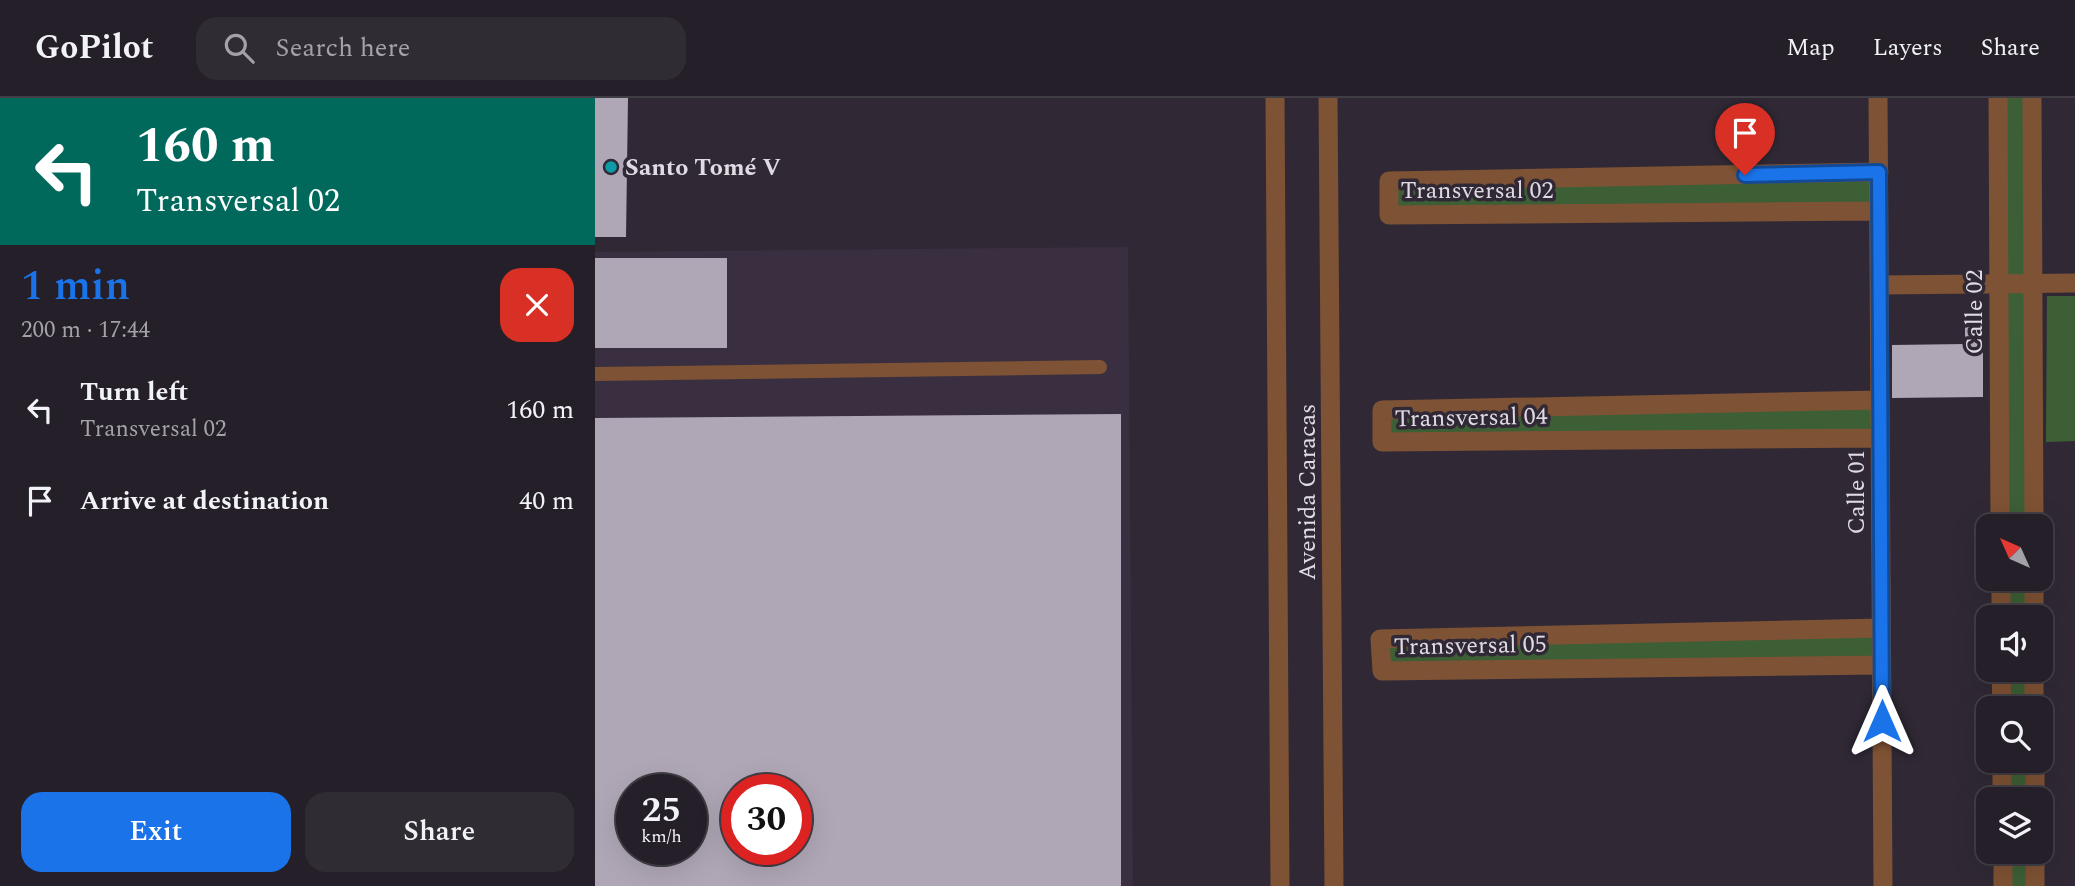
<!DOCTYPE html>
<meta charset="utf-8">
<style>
:root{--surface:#241f28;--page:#302c34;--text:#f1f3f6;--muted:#a3a2a8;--line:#413d45;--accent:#1a73e8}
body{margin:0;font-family:Spectral,serif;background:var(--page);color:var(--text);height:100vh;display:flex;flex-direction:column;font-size:26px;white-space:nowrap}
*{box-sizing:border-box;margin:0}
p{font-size:23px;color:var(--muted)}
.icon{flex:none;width:38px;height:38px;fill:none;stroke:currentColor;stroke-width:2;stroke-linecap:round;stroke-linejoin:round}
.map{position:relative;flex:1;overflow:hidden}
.side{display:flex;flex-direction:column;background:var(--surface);width:595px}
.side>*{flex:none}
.guide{background:#00695c;color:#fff;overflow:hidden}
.needle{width:46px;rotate:315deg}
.buttons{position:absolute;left:1381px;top:416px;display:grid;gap:14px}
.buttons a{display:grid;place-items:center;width:77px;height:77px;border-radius:14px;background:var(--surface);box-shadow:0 7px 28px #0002,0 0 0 2px var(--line);font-size:35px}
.speed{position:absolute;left:21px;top:676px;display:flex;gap:14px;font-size:35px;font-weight:700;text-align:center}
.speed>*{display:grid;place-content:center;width:91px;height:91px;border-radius:50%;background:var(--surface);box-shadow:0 7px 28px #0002,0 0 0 2px var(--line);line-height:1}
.speed small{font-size:18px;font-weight:400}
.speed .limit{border:10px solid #d22;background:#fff;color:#111}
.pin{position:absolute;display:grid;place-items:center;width:60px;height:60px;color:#fff;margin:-72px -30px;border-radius:50% 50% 50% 0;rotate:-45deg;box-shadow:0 0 7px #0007}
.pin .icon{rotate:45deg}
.me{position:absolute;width:77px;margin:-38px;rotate:0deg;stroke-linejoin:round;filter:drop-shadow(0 0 5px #0008)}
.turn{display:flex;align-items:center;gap:24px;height:147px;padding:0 21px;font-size:32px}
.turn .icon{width:91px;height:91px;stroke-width:2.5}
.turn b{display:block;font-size:49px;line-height:60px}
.round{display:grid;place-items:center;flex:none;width:74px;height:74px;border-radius:21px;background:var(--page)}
.overview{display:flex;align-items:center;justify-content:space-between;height:119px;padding:0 21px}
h1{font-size:42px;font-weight:600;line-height:52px;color:var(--accent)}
.cta{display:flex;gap:14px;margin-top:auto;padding:14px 21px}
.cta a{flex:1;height:80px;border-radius:21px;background:var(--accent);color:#fff;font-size:28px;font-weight:600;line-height:80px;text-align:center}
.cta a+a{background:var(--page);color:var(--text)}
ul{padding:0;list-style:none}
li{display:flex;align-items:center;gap:21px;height:91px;padding:0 21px}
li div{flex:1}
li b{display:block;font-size:26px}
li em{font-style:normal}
header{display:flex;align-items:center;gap:42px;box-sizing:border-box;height:98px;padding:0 35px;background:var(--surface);border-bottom:2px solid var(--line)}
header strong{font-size:33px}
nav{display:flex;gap:38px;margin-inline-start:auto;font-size:24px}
.search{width:490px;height:63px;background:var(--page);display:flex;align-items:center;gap:18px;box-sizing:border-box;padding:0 24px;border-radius:21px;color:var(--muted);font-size:26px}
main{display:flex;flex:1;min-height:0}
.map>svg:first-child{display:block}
.built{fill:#3a2f41;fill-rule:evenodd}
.green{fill:#3d5f35}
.building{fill:#b0a7b6;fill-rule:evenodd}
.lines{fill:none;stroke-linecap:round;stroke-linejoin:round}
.service{stroke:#7e5234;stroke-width:14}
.minor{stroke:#7e5234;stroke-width:19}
.tertiary{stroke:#7e5234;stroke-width:19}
.route-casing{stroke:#114b97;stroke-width:18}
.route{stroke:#1a73e8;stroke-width:12}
.culture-dot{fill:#0f9aa8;stroke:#302935;stroke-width:2.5}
.labels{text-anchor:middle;stroke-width:7;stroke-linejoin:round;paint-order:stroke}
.poi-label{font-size:24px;font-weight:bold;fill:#e0dbe3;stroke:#302935;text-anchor:start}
.street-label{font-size:24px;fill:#e0dbe3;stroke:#302935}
</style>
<header>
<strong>GoPilot</strong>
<div class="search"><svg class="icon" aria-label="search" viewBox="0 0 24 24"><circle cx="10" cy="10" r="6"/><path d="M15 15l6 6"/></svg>Search here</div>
<nav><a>Map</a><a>Layers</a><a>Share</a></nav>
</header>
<main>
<section class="side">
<div class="guide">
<div class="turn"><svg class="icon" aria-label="left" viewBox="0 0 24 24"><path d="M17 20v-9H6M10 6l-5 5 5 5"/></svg><div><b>160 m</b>Transversal 02</div></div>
</div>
<div class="overview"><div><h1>1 min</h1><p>200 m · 17:44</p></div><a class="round" style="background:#d93025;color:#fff"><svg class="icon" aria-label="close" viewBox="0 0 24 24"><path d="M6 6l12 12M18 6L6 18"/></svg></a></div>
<ul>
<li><svg class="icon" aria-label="left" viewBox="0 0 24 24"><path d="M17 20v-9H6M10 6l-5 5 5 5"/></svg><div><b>Turn left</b><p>Transversal 02</p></div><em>160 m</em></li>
<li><svg class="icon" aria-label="arrive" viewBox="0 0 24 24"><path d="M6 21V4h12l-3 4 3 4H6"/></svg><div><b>Arrive at destination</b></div><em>40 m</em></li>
</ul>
<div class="cta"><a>Exit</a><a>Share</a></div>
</section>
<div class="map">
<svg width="1480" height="788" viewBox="0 0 1480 788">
<rect width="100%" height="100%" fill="#302935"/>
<!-- built -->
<path class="built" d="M 533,149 L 538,788 L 0,788 L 0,154 ZM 37,691 L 96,691 L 96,751 L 37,751 ZM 142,691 L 201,691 L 201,751 L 142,751 Z"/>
<!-- green -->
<path class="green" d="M 1403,0 L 1437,0 L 1438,429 L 1406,429 Z
M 1284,75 L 1284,113 L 794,117 L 794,83 Z
M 1452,198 L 1480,198 L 1480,343 L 1451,344 Z
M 1285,304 L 1285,339 L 787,344 L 787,312 Z
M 1406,481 L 1439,481 L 1439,520 L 1406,520 Z
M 1286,531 L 1286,567 L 787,573 L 785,541 Z
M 1407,572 L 1439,572 L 1439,611 L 1407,611 Z
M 1407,663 L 1440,663 L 1440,702 L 1408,702 Z
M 1408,754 L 1440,754 L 1440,788 L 1408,788 Z"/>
<!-- building -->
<path class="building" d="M 0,0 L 33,0 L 31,139 L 0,139 Z
M 0,160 L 132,160 L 132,250 L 0,250 Z
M 1370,229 L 1388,229 L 1388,299 L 1297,300 L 1297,247 L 1370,246 Z
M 526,316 L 526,788 L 0,788 L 0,320 ZM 37,691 L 96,691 L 96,751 L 37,751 ZM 142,691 L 201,691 L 201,751 L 142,751 Z"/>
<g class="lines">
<!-- service -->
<path class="service" d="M 0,276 L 505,269"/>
<!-- minor -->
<path class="minor" d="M 1283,0 L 1288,788
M 1403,0 L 1405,429
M 1437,0 L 1439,429
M 1284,74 L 794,83 L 794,117 L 1284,113
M 1284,187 L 1480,185
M 1285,302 L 787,312 L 787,344 L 1285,340
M 1406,481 L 1406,520
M 1439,481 L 1439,520
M 1286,530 L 785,541 L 787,573 L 1286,567
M 1406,572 L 1407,611
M 1439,572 L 1439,611
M 1407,663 L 1407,702
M 1440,663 L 1440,702
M 1408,754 L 1408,788
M 1440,754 L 1440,788"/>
<!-- tertiary -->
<path class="tertiary" d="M 680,0 L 685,788
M 733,0 L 739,788"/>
</g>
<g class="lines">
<!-- route casing -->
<g class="route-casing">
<path id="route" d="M 1150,77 L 1284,74 L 1287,623"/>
</g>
<!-- route -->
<use href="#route" class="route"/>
</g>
<!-- markers -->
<circle class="culture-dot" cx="16" cy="69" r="7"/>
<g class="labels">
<!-- poi labels -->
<g class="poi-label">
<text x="30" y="77">Santo Tomé V</text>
</g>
<!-- street labels -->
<g class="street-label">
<text x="882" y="100">Transversal 02</text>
<text transform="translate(1379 214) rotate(-90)" y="8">Calle 02</text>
<text transform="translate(876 319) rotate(-1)" y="8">Transversal 04</text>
<text transform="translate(712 394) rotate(-90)" y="8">Avenida Caracas</text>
<text transform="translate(1261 394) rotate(-90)" y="8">Calle 01</text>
<text transform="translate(875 547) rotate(-1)" y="8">Transversal 05</text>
</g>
</g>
</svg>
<div class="buttons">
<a><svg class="needle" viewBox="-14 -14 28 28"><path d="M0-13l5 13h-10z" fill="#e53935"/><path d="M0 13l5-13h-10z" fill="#a3a2a8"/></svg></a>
<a><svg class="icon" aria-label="sound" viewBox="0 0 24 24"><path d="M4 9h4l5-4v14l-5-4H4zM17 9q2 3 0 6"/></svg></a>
<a><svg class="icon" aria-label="search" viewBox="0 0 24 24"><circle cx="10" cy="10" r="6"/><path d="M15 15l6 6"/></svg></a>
<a><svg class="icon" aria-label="layers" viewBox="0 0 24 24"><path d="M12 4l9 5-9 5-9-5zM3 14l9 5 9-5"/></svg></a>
</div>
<div class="speed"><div>25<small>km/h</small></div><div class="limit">30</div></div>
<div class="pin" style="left:1150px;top:77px;background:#d93025"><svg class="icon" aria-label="arrive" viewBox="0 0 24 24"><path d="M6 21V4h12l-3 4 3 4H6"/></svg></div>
<svg class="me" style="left:1287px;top:623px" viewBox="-20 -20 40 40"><path d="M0-17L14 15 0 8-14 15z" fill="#1a73e8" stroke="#fff" stroke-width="4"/></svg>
</div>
</main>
